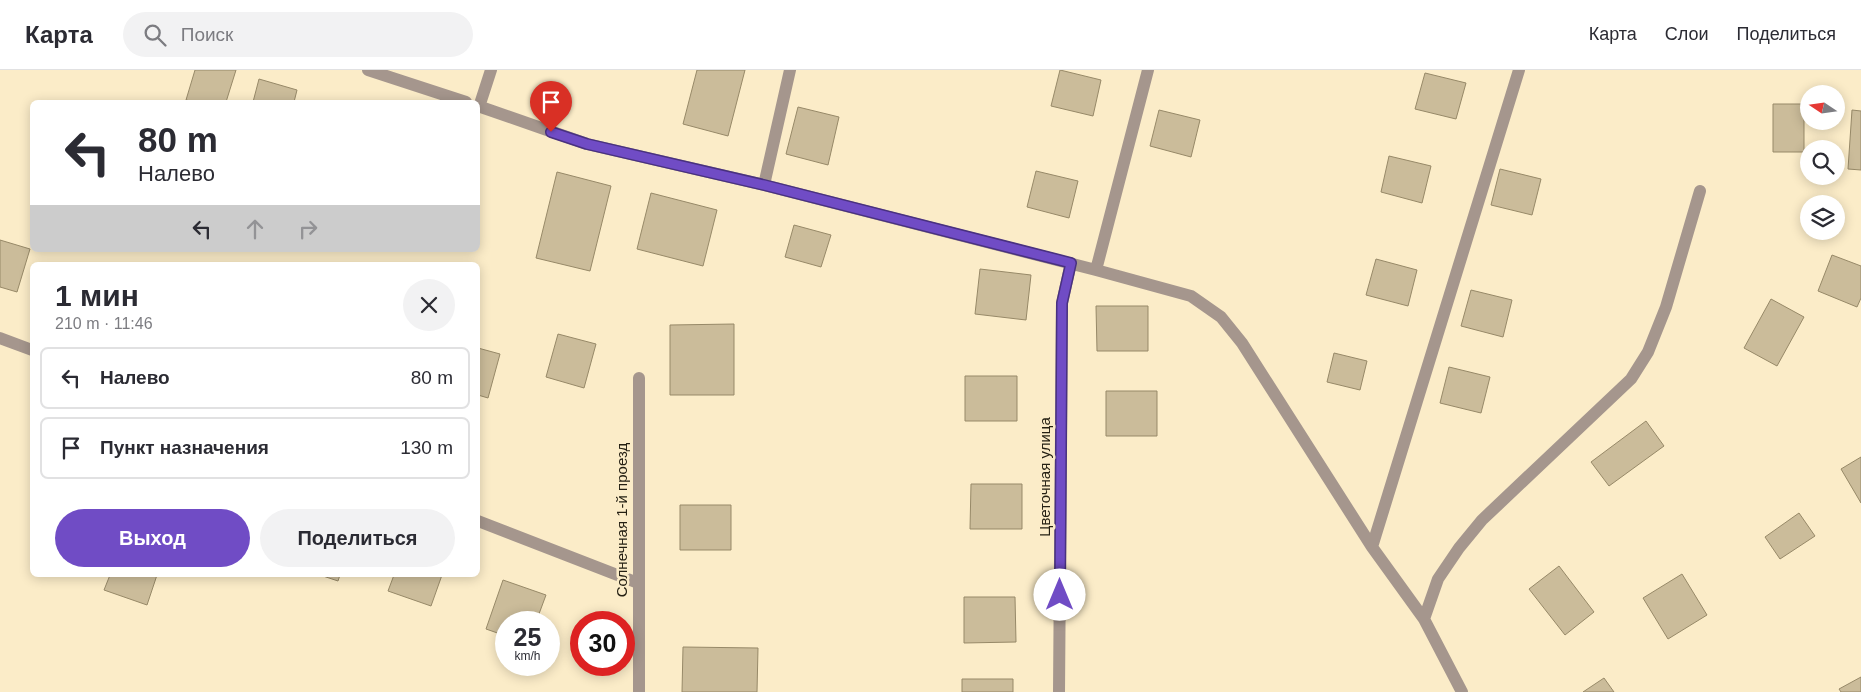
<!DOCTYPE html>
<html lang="ru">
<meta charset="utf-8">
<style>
:root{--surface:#fff;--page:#f2f2f3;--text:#2b2b33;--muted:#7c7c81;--line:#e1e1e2;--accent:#704cc5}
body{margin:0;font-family:Arial,sans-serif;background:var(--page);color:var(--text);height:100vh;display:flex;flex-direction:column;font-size:19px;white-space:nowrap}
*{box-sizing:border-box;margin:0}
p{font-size:16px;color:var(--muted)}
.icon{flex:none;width:28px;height:28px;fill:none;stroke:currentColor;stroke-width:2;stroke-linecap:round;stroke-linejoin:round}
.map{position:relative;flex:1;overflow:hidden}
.panel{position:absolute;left:30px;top:192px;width:450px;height:315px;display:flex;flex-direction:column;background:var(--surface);border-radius:8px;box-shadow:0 2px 12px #0003}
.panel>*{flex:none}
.hud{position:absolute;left:30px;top:30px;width:450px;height:152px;border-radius:8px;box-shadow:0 2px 12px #0003;background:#fff;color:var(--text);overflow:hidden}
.needle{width:32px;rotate:283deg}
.tools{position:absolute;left:1800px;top:15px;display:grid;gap:10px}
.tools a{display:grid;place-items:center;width:45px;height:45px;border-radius:50%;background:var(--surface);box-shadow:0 2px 12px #0003;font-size:25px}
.speed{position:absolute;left:495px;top:541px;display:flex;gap:10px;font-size:25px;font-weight:700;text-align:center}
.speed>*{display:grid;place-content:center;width:65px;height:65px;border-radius:50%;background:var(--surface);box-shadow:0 2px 12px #0003;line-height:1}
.speed small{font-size:12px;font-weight:400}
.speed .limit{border:8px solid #d22;background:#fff;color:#111}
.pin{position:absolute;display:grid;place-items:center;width:42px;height:42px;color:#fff;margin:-51px -21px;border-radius:50% 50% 50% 0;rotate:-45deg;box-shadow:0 0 5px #0007}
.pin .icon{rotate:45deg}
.me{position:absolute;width:55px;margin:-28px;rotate:0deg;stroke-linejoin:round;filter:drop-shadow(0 0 4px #0008)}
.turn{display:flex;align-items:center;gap:18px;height:105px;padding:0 25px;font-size:22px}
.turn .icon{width:65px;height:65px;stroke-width:2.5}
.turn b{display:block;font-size:35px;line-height:42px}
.lanes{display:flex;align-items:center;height:48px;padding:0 25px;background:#0003;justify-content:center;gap:25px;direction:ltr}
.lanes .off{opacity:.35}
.round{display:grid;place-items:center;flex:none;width:52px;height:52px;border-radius:26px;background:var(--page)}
.overview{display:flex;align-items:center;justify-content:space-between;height:85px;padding:0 25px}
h1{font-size:30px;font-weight:700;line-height:38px}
.primary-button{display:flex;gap:10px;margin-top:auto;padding:10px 25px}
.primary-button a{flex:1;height:58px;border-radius:30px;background:var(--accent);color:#fff;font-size:20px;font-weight:700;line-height:58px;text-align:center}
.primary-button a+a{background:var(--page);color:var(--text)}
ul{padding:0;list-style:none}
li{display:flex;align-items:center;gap:15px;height:62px;margin:0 10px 8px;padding:0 15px;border:2px solid var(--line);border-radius:8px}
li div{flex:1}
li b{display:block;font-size:19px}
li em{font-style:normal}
header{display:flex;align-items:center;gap:30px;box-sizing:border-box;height:70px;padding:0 25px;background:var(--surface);border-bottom:1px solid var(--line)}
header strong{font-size:24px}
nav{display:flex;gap:28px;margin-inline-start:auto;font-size:18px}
.search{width:350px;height:45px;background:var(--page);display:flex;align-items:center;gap:12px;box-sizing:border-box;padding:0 18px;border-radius:28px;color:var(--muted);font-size:19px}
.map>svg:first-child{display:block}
.building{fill:#cbbc9a;stroke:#978968}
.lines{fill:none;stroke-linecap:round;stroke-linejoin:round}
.minor{stroke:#a5968d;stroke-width:12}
.route-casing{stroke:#493180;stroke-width:12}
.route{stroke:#704cc5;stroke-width:9}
.labels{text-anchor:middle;stroke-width:5;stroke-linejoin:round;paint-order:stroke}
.street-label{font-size:15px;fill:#252013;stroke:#fbecc8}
</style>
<header>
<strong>Карта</strong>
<div class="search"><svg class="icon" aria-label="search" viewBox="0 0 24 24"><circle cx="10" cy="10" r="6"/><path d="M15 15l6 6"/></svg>Поиск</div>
<nav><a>Карта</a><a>Слои</a><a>Поделиться</a></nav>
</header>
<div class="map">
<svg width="1861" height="622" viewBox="0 0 1861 622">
<rect width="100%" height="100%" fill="#fbecc8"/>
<!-- building -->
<path class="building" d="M 195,0 L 236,0 L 226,32 L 196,32 L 186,30 Z
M 697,0 L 745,0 L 728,66 L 683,54 Z
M 1060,0 L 1101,10 L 1093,46 L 1051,36 Z
M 1425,3 L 1466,13 L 1456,49 L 1415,39 Z
M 259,9 L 297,20 L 294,32 L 253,32 Z
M 1773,34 L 1804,34 L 1804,82 L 1773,82 Z
M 798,37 L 839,47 L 828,95 L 786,84 Z
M 1159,40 L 1200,50 L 1191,87 L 1150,76 Z
M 1852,40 L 1861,41 L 1861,100 L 1848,99 Z
M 1389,86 L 1431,96 L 1422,133 L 1381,122 Z
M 1500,99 L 1541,109 L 1532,145 L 1491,135 Z
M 1036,101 L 1078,111 L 1069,148 L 1027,137 Z
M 557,102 L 611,116 L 590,201 L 536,188 Z
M 651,123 L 717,140 L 703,196 L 637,179 Z
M 794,155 L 831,165 L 821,197 L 785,187 Z
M 0,170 L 30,179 L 17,222 L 0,217 Z
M 1832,185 L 1861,196 L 1861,228 L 1857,237 L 1818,221 Z
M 1376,189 L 1417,200 L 1408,236 L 1366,225 Z
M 980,199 L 1031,205 L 1026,250 L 975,244 Z
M 1471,220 L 1512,230 L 1503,267 L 1461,256 Z
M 1771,229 L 1804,247 L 1777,296 L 1744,278 Z
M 1096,236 L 1148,236 L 1148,281 L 1097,281 Z
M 734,254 L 734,325 L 670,325 L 670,255 Z
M 558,264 L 596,274 L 584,318 L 546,307 Z
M 478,278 L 500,284 L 488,328 L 478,325 Z
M 1334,283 L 1367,291 L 1360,320 L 1327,312 Z
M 1449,297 L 1490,307 L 1481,343 L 1440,333 Z
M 965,306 L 1017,306 L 1017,351 L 965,351 Z
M 1106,321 L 1157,321 L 1157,366 L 1106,366 Z
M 1646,351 L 1664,376 L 1609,416 L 1591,392 Z
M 1861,387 L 1861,433 L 1841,399 Z
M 971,414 L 1022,414 L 1022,459 L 970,459 Z
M 680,435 L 731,435 L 731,480 L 680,480 Z
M 1799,443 L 1815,466 L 1780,489 L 1765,467 Z
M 1559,496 L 1594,542 L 1565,565 L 1529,519 Z
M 1682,504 L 1707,545 L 1668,569 L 1643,528 Z
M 110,505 L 157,505 L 147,535 L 104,520 Z
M 320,505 L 340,505 L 338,511 Z
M 394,505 L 442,505 L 431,536 L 388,521 Z
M 503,510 L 546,525 L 536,552 L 506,552 L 506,566 L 486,559 Z
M 964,527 L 1015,527 L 1016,572 L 964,573 Z
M 683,577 L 758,578 L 757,622 L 682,622 Z
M 1861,607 L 1861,622 L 1841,622 L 1839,619 Z
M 1604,608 L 1614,622 L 1583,622 Z
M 962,609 L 1013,609 L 1013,622 L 962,622 Z"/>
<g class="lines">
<!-- minor -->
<path class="minor" d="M 368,0 L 466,32
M 478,36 L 587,74 L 764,115 L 1096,200 L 1191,226 L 1221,247 L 1242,273 L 1372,477 L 1424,549 L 1462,622
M 479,37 L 491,0
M 764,115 L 790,0
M 1096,200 L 1148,0
M 0,268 L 32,280
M 639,308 L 639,622
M 478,451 L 638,513
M 1372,477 L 1519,0
M 1424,549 L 1438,509 L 1459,478 L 1482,450 L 1631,309 L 1648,282 L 1666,237 L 1700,121
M 1059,622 L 1062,233 L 1071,193"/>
</g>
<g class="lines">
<!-- route casing -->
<g class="route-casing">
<path id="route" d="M 551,62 L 587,74 L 764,115 L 1071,193 L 1062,233 L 1060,525"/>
</g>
<!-- route -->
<use href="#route" class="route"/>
</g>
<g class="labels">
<!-- street labels -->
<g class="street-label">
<text transform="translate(1045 407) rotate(-90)" y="5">Цветочная улица</text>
<text transform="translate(622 450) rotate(-90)" y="5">Солнечная 1-й проезд</text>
</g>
</g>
</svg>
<div class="tools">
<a><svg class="needle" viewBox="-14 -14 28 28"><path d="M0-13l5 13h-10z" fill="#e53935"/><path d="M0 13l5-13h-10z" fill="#7c7c81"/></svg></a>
<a><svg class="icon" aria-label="search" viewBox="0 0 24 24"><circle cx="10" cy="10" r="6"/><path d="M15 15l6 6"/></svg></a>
<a><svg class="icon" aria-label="layers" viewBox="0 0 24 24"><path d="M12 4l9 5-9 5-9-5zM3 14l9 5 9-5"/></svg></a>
</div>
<div class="speed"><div>25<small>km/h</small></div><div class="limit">30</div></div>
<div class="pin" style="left:551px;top:62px;background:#d93025"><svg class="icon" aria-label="arrive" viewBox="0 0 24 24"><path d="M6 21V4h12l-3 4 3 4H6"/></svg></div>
<svg class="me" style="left:1060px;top:525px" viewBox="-20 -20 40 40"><circle r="19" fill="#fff"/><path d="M0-13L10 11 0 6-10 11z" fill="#704cc5"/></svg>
<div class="hud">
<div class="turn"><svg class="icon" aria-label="left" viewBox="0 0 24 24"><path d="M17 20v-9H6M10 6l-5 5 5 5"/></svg><div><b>80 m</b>Налево</div></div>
<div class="lanes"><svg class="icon" aria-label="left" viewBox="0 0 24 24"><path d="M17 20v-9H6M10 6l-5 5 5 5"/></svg><svg class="icon off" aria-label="ahead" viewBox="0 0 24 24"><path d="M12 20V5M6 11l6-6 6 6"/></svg><svg class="icon off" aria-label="right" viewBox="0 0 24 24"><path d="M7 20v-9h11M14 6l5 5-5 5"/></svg></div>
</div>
<section class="panel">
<div class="overview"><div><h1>1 мин</h1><p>210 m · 11:46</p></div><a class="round"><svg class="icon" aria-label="close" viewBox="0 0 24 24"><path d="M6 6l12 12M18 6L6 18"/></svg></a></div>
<ul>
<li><svg class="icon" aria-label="left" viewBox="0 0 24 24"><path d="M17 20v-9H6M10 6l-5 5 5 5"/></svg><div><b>Налево</b></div><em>80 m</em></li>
<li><svg class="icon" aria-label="arrive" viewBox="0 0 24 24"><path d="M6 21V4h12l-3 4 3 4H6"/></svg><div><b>Пункт назначения</b></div><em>130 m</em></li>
</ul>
<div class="primary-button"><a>Выход</a><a>Поделиться</a></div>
</section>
</div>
